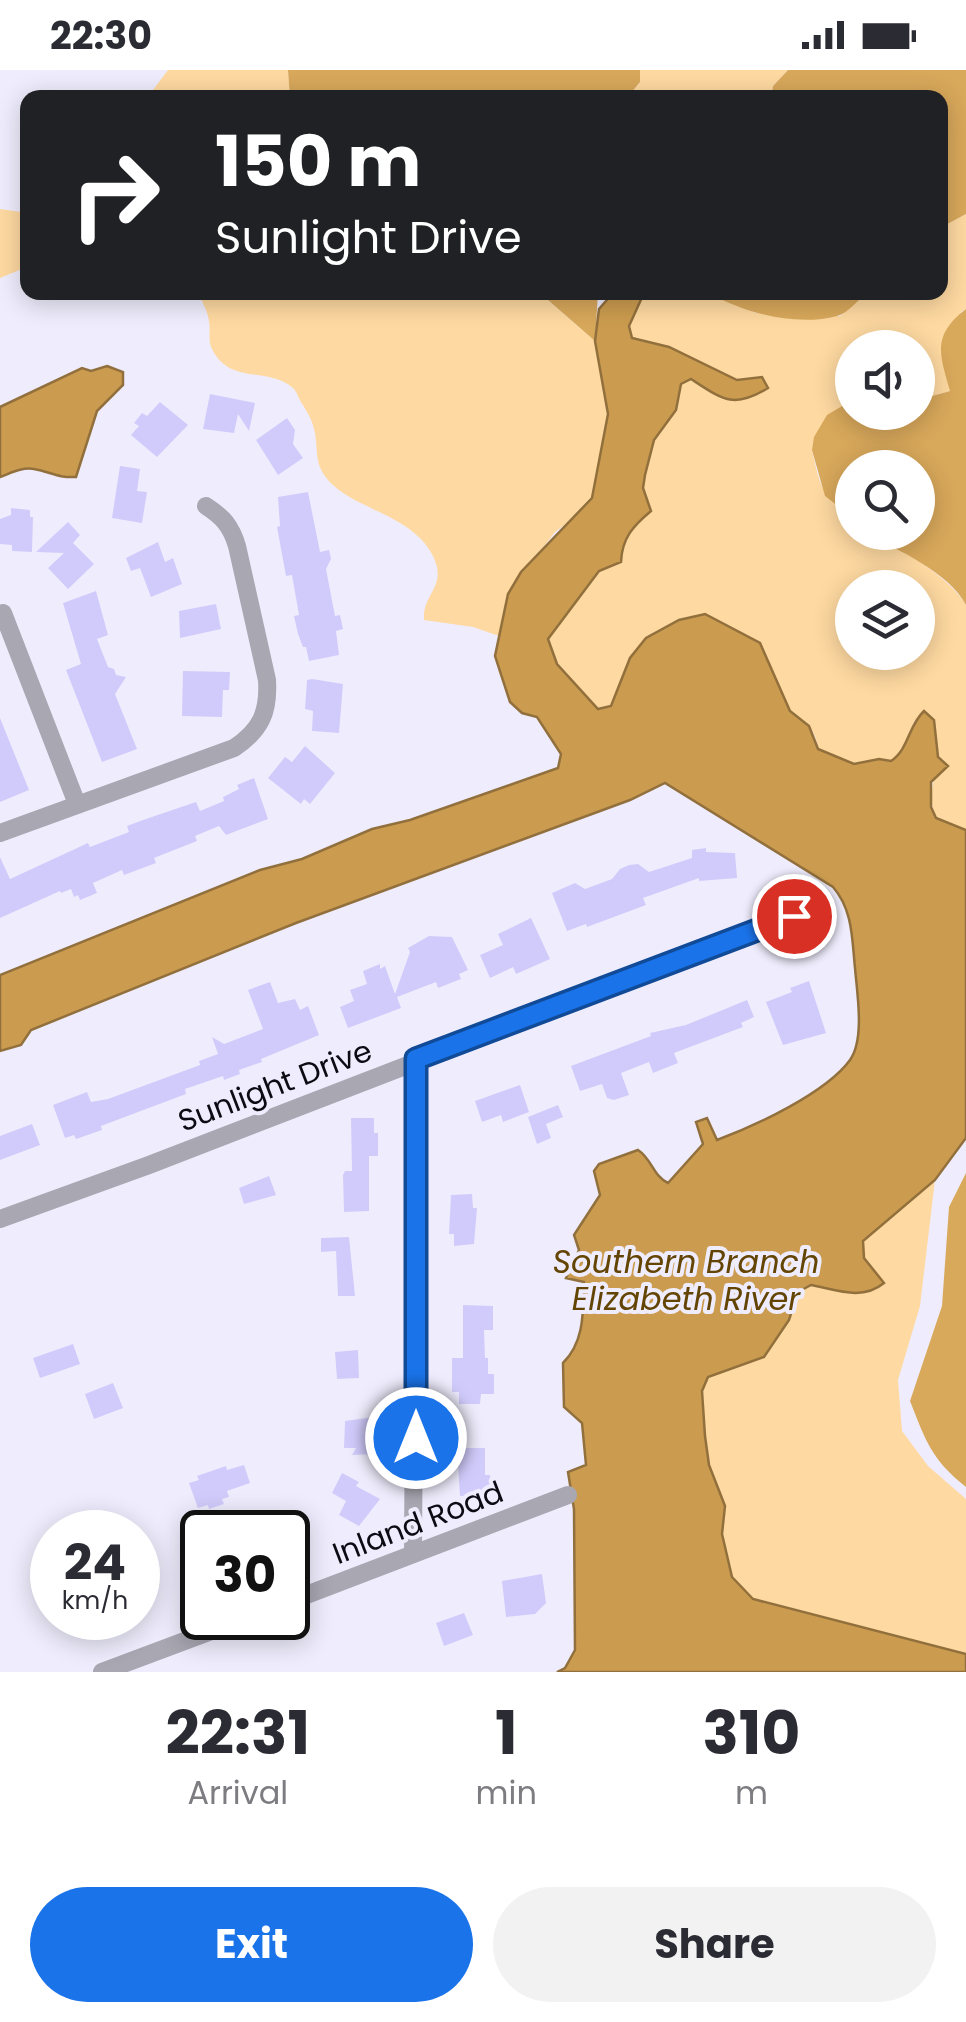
<!DOCTYPE html>
<style>
:root{--surface:#fff;--page:#f2f2f3;--text:#2b2b33;--muted:#7c7c81;--accent:#1a73e8}
body{margin:0;font-family:Poppins,sans-serif;background:var(--page);color:var(--text);height:100vh;display:flex;flex-direction:column;font-size:38px;white-space:nowrap}
*{box-sizing:border-box;margin:0}
p{font-size:32px;color:var(--muted)}
.icon{flex:none;width:55px;height:55px;fill:none;stroke:currentColor;stroke-width:2;stroke-linecap:round;stroke-linejoin:round}
.map{position:relative;height:1602px;overflow:hidden}
.drawer{display:flex;flex-direction:column;background:var(--surface);flex:1}
.drawer>*{flex:none}
.guide{position:absolute;left:20px;top:20px;width:928px;height:210px;border-radius:20px;box-shadow:0 5px 25px #0003;background:#202124;color:#fff;overflow:hidden}
.controls{position:absolute;left:835px;top:260px;display:grid;gap:20px}
.controls a{display:grid;place-items:center;width:100px;height:100px;border-radius:50%;background:var(--surface);box-shadow:0 5px 25px #0003;font-size:50px}
.speed{position:absolute;left:30px;top:1440px;display:flex;gap:20px;font-size:50px;font-weight:700;text-align:center}
.speed>*{display:grid;place-content:center;width:130px;height:130px;border-radius:50%;background:var(--surface);box-shadow:0 5px 25px #0003;line-height:1}
.speed small{font-size:25px;font-weight:400}
.speed .limit{border:5px solid #111;border-radius:15px;background:#fff;color:#111}
.pin{position:absolute;display:grid;place-items:center;width:85px;height:85px;color:#fff;margin:-42px;border:5px solid #fff;border-radius:50%;box-shadow:0 2px 10px #0007}
.me{position:absolute;width:110px;margin:-55px;rotate:0deg;stroke-linejoin:round;filter:drop-shadow(0 0 8px #0008)}
.turn{display:flex;align-items:center;gap:35px;height:210px;padding:0 30px;font-size:45px}
.turn .icon{width:130px;height:130px;stroke-width:2.5}
.turn b{display:block;font-size:70px;line-height:85px}
.eta{display:flex;justify-content:space-evenly;align-items:center;height:170px;text-align:center}
.eta b{font-size:60px;font-weight:700;line-height:70px}
.primary-button{display:flex;gap:20px;margin-top:auto;padding:20px 30px}
.primary-button a{flex:1;height:115px;border-radius:60px;background:var(--accent);color:#fff;font-size:40px;font-weight:700;line-height:115px;text-align:center}
.primary-button a+a{background:var(--page);color:var(--text)}
.status{display:flex;justify-content:space-between;align-items:center;height:70px;padding:0 50px;background:var(--surface);direction:ltr}
.status svg{height:28px;fill:currentColor}
.map>svg:first-child{display:block}
.green{fill:#fed9a1;fill-rule:evenodd}
.forest{fill:#d8a85b}
.water{fill:#cb9c4f;stroke:#92703d;stroke-width:2.5}
.building{fill:#d1cbfb}
.lines{fill:none;stroke-linecap:round;stroke-linejoin:round}
.street{stroke:#a8a7b2;stroke-width:18}
.route-casing{stroke:#114b97;stroke-width:25}
.route{stroke:#1a73e8;stroke-width:18}
.labels{text-anchor:middle;stroke-width:8;stroke-linejoin:round;paint-order:stroke}
.street-label{font-size:30px;fill:#0c0b13;stroke:#efedfd}
.water-label{font-size:32px;font-style:italic;fill:#634403;stroke:#efedfd}
</style>
<div class="status"><b>22:30</b><svg viewBox="0 0 49 12"><path d="M0 12V9h3v3zM5 12V6h3v6zM10 12V3h3v9zM15 12V0h3v12zM26 1h20v11H26zM47 4h2v5h-2z"/></svg></div>
<div class="map">
<svg width="966" height="1602" viewBox="0 0 966 1602">
<rect width="100%" height="100%" fill="#efedfd"/>
<!-- green -->
<path class="green" d="M 168,0 L 288,0 L 290,27 L 147,28 Z
M 640,0 L 788,0 L 773,16 L 771,27 L 627,28 L 640,12 Z
M 0,139 L 28,143 L 27,197 L 0,208 Z
M 966,144 L 966,239 L 961,242 L 950,321 L 918,330 L 918,278 L 852,278 L 852,332 L 849,332 L 812,380 C 821,419 820,422 852,447 L 852,462 C 882,463 952,508 966,535 L 966,760 L 936,748 C 925,724 938,707 937,684 C 937,673 935,661 934,651 L 915,650 L 901,685 L 891,692 L 879,689 L 854,694 L 818,678 C 814,652 803,658 790,641 C 778,625 768,592 760,573 L 630,588 L 611,636 L 599,639 L 557,594 L 548,570 L 599,501 L 621,492 C 622,468 632,456 650,441 L 643,418 L 645,405 L 654,370 L 676,340 L 680,314 L 691,309 L 712,323 L 762,307 L 738,310 L 669,277 L 631,268 L 629,256 L 644,223 L 709,223 L 756,243 L 840,246 L 867,223 L 940,222 L 940,158 ZM 852,518 L 918,518 L 918,582 L 852,582 Z
M 198,223 L 540,223 L 595,271 L 608,344 L 592,428 L 575,447 L 555,462 L 508,524 L 499,566 L 473,557 L 424,550 C 422,523 448,517 433,486 C 412,444 354,440 328,410 C 313,393 319,378 314,359 C 312,349 306,340 301,332 C 298,327 297,322 293,318 C 267,296 232,315 213,281 C 207,271 211,262 209,251 C 208,242 202,231 198,223 Z
M 935,1110 L 920,1236 L 898,1310 L 902,1361 L 928,1396 L 966,1429 L 966,1584 L 753,1529 L 732,1507 L 722,1464 L 725,1436 L 709,1395 L 705,1366 L 702,1321 L 708,1307 L 764,1287 L 789,1250 L 798,1222 L 811,1215 C 836,1220 862,1231 884,1213 L 863,1188 L 863,1171 Z"/>
<!-- forest -->
<path class="forest" d="M 288,0 L 640,0 L 640,12 L 627,28 L 290,28 Z
M 788,0 L 966,0 L 966,144 L 940,158 L 940,28 L 771,27 L 773,16 Z
M 540,223 L 598,223 L 595,271 Z
M 709,223 L 867,223 C 858,230 848,243 837,246 C 796,257 744,243 709,223 Z
M 966,239 L 966,535 C 949,502 896,479 865,463 L 918,462 L 918,398 L 852,398 L 852,447 L 825,426 L 812,380 L 814,367 L 827,345 L 849,332 L 852,332 L 852,342 L 918,342 L 918,330 L 950,321 C 940,285 931,266 966,239 Z
M 966,1103 L 966,1417 C 931,1389 926,1371 910,1331 L 942,1236 L 949,1137 Z"/>
<!-- water -->
<path class="water" d="M 613,223 L 644,223 L 629,256 L 632,268 L 669,277 L 737,310 L 762,307 L 768,318 C 734,339 723,330 691,309 L 681,314 L 676,340 L 654,370 L 645,405 L 643,418 L 651,441 C 633,456 622,468 621,492 L 599,501 L 548,569 L 557,594 L 598,639 L 611,636 L 630,588 L 646,568 L 679,550 L 705,544 L 760,573 L 790,641 L 809,656 L 818,679 L 854,694 L 879,689 L 891,691 C 909,679 908,656 924,641 L 934,650 L 938,687 L 948,696 L 931,712 L 931,737 L 936,748 L 966,760 L 966,1068 L 935,1110 L 863,1171 L 864,1188 L 884,1213 C 862,1231 837,1220 811,1215 L 798,1222 L 789,1250 L 764,1287 L 708,1307 L 702,1321 L 705,1366 L 709,1395 L 725,1436 L 722,1464 L 732,1507 L 753,1529 L 966,1584 L 966,1602 L 557,1602 L 565,1598 L 575,1580 L 574,1439 L 568,1402 L 586,1395 L 582,1353 L 564,1337 L 563,1293 C 585,1271 583,1241 584,1212 L 566,1208 L 579,1180 L 574,1165 L 600,1125 L 594,1101 L 599,1094 L 638,1080 C 652,1089 653,1106 668,1113 L 703,1074 L 696,1052 L 707,1048 L 717,1070 C 755,1056 826,1023 850,990 C 865,969 857,923 855,898 C 852,869 853,840 833,817 L 665,713 L 630,730 L 296,853 L 31,960 L 21,975 L 0,981 L 0,905 L 260,800 L 302,789 L 372,759 L 410,750 L 558,698 L 561,684 L 537,647 L 522,643 L 510,632 L 495,586 L 508,524 L 521,502 L 592,428 L 608,344 L 595,271 L 599,239 Z
M 107,296 L 123,302 L 123,315 L 97,341 L 76,407 C 57,408 51,402 34,399 C 22,397 11,403 0,407 L 0,337 L 82,298 L 91,301 Z"/>
<!-- building -->
<path class="building" d="M 210,324 L 255,333 L 249,361 L 238,344 L 234,363 L 203,359 Z
M 160,332 L 188,355 L 157,387 L 131,365 L 139,356 L 134,353 L 142,343 L 147,346 Z
M 287,348 L 295,360 L 293,374 L 303,388 L 278,405 L 256,370 Z
M 120,396 L 140,399 L 137,421 L 147,422 L 142,453 L 112,448 Z
M 308,422 L 320,482 L 329,480 L 331,489 L 326,499 L 335,546 L 340,545 L 343,559 L 336,561 L 339,585 L 309,591 L 306,577 L 303,577 L 298,564 L 294,546 L 299,545 L 292,505 L 286,506 L 277,457 L 280,456 L 278,427 Z
M 11,438 L 30,440 L 30,447 L 33,447 L 32,482 L 12,481 L 12,475 L 0,474 L 0,449 L 11,445 Z
M 68,452 L 80,465 L 73,473 L 94,494 L 68,519 L 48,498 L 64,483 L 36,482 Z
M 158,472 L 165,492 L 173,488 L 182,514 L 151,527 L 140,498 L 131,501 L 126,488 Z
M 96,521 L 108,565 L 97,569 L 108,597 L 114,599 L 116,605 L 126,607 L 115,624 L 137,679 L 102,692 L 66,600 L 81,594 L 63,533 Z
M 216,534 L 221,559 L 180,568 L 179,541 Z
M 183,601 L 230,602 L 229,620 L 223,620 L 222,647 L 182,646 Z
M 312,609 L 343,614 L 339,663 L 312,661 L 313,641 L 305,639 L 307,610 Z
M 0,648 L 29,720 L 0,732 Z
M 305,676 L 335,703 L 310,734 L 304,729 L 301,734 L 268,708 L 285,687 L 292,692 Z
M 254,708 L 268,749 L 226,765 L 219,756 L 195,766 L 197,771 L 154,788 L 156,793 L 124,805 L 122,800 L 93,813 L 97,823 L 80,830 L 78,825 L 74,827 L 71,819 L 61,823 L 60,821 L 0,848 L 0,787 L 10,809 L 88,773 L 90,777 L 129,762 L 127,756 L 143,750 L 196,732 L 200,741 L 224,731 L 223,727 L 239,719 L 237,715 Z
M 706,778 L 706,782 L 735,783 L 737,808 L 699,811 L 699,808 L 643,828 L 646,835 L 587,857 L 586,854 L 567,861 L 552,823 L 575,813 L 585,819 L 612,809 L 620,799 L 629,795 L 638,794 L 649,802 L 692,788 L 692,780 Z
M 531,848 L 550,889 L 516,904 L 513,897 L 490,908 L 480,885 L 503,875 L 498,864 Z
M 429,866 L 452,867 L 468,900 L 459,904 L 461,909 L 438,918 L 436,912 L 397,927 L 401,938 L 348,958 L 340,937 L 354,931 L 350,920 L 367,914 L 363,901 L 380,894 L 380,899 L 385,896 L 395,924 L 410,882 L 408,878 Z
M 809,911 L 826,963 L 783,975 L 766,932 L 792,922 L 790,918 Z
M 270,912 L 278,933 L 295,929 L 300,940 L 308,936 L 319,965 L 261,989 L 262,992 L 239,1000 L 240,1004 L 224,1010 L 223,1006 L 185,1019 L 186,1024 L 101,1056 L 102,1060 L 76,1069 L 74,1065 L 65,1068 L 53,1035 L 87,1022 L 91,1032 L 108,1029 L 200,995 L 199,991 L 218,984 L 212,967 L 224,974 L 263,959 L 248,920 Z
M 747,930 L 754,947 L 741,953 L 743,957 L 674,983 L 678,993 L 653,1003 L 649,992 L 621,1003 L 629,1025 L 614,1030 L 607,1028 L 602,1014 L 580,1021 L 571,996 L 651,966 L 650,963 L 686,955 Z
M 520,1015 L 529,1042 L 503,1052 L 501,1045 L 482,1052 L 475,1031 Z
M 558,1035 L 563,1047 L 546,1054 L 551,1068 L 537,1074 L 528,1047 Z
M 351,1048 L 374,1048 L 374,1063 L 378,1063 L 378,1086 L 369,1086 L 369,1141 L 344,1142 L 343,1105 L 345,1101 L 352,1101 Z
M 32,1054 L 40,1075 L 0,1090 L 0,1066 Z
M 269,1106 L 276,1125 L 244,1134 L 239,1118 Z
M 472,1124 L 473,1138 L 477,1138 L 474,1174 L 454,1176 L 454,1164 L 449,1164 L 451,1125 Z
M 349,1167 L 355,1226 L 338,1226 L 336,1181 L 321,1182 L 321,1168 Z
M 463,1235 L 493,1236 L 493,1260 L 484,1260 L 485,1288 L 488,1288 L 488,1304 L 494,1304 L 494,1324 L 481,1324 L 480,1334 L 459,1334 L 459,1322 L 452,1322 L 452,1288 L 463,1288 Z
M 73,1274 L 80,1294 L 40,1308 L 33,1288 Z
M 358,1280 L 359,1308 L 337,1309 L 335,1282 Z
M 113,1313 L 123,1338 L 94,1349 L 85,1324 Z
M 374,1347 L 374,1357 L 380,1357 L 381,1371 L 375,1371 L 375,1384 L 352,1385 L 356,1378 L 344,1378 L 345,1351 Z
M 457,1378 L 485,1378 L 485,1405 L 490,1405 L 491,1422 L 481,1422 L 481,1426 L 460,1426 Z
M 244,1395 L 250,1413 L 227,1421 L 229,1427 L 222,1429 L 224,1434 L 209,1439 L 208,1435 L 198,1438 L 189,1413 L 199,1410 L 197,1406 L 226,1396 L 227,1400 Z
M 342,1403 L 359,1412 L 356,1416 L 380,1429 L 359,1456 L 339,1445 L 346,1431 L 332,1423 Z
M 542,1504 L 546,1533 L 535,1544 L 506,1547 L 502,1511 Z
M 464,1543 L 473,1565 L 444,1576 L 436,1553 Z"/>
<g class="lines">
<!-- street -->
<path class="street" d="M 3,543 L 77,734
M 0,763 L 234,678 C 261,660 269,642 267,610 L 237,476 C 231,456 223,447 206,436
M 0,1149 L 149,1095 L 794,846
M 413,1484 L 416,989
M 288,1532 L 568,1425
M 102,1602 L 246,1548"/>
</g>
<g class="lines">
<!-- route casing -->
<g class="route-casing">
<path id="route" d="M 416,1368 L 416,989 L 794,846"/>
</g>
<!-- route -->
<use href="#route" class="route"/>
</g>
<g class="labels">
<!-- street labels -->
<g class="street-label">
<text transform="translate(275 1016) rotate(-21)" y="10">Sunlight Drive</text>
<text transform="translate(418 1453) rotate(-21)" y="10">Inland Road</text>
</g>
<!-- water labels -->
<g class="water-label">
<text x="686" y="1203">Southern Branch<tspan x="686" dy="37">Elizabeth River</tspan></text>
</g>
</g>
</svg>
<div class="controls">
<a><svg class="icon" aria-label="sound" viewBox="0 0 24 24"><path d="M4 9h4l5-4v14l-5-4H4zM17 9q2 3 0 6"/></svg></a>
<a><svg class="icon" aria-label="search" viewBox="0 0 24 24"><circle cx="10" cy="10" r="6"/><path d="M15 15l6 6"/></svg></a>
<a><svg class="icon" aria-label="layers" viewBox="0 0 24 24"><path d="M12 4l9 5-9 5-9-5zM3 14l9 5 9-5"/></svg></a>
</div>
<div class="speed"><div>24<small>km/h</small></div><div class="limit">30</div></div>
<div class="pin" style="left:794px;top:846px;background:#d93025"><svg class="icon" aria-label="arrive" viewBox="0 0 24 24"><path d="M6 21V4h12l-3 4 3 4H6"/></svg></div>
<svg class="me" style="left:416px;top:1368px" viewBox="-20 -20 40 40"><circle r="17" fill="#1a73e8" stroke="#fff" stroke-width="3"/><path d="M0-11L8 9 0 5-8 9z" fill="#fff"/></svg>
<div class="guide">
<div class="turn"><svg class="icon" aria-label="right" viewBox="0 0 24 24"><path d="M7 20v-9h11M14 6l5 5-5 5"/></svg><div><b>150 m</b>Sunlight Drive</div></div>
</div>
</div>
<section class="drawer">
<div class="eta">
<div><b>22:31</b><p>Arrival</p></div>
<div><b>1</b><p>min</p></div>
<div><b>310</b><p>m</p></div>
</div>
<div class="primary-button"><a>Exit</a><a>Share</a></div>
</section>
